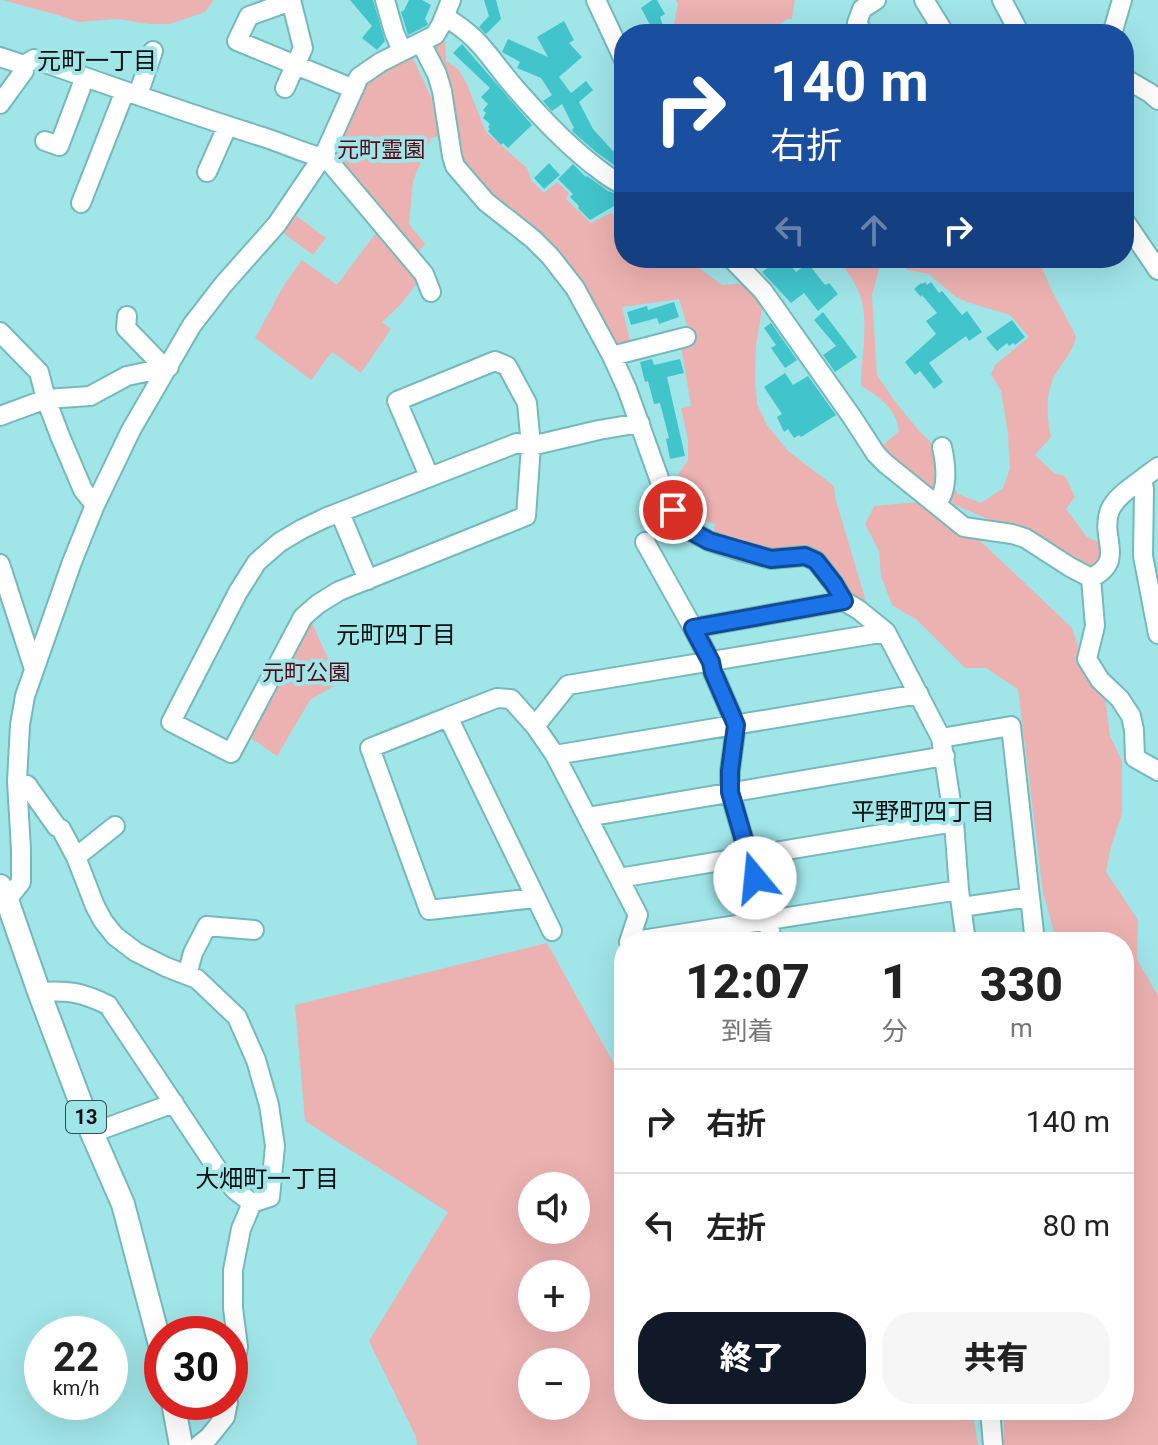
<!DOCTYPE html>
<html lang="ja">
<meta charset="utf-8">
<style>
:root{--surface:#fff;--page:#f6f6f6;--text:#222;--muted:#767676;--line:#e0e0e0;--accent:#111827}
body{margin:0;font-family:Roboto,"Noto Sans JP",sans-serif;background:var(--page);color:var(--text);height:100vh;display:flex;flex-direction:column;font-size:30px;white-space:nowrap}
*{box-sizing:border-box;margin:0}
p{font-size:26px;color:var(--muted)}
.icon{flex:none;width:44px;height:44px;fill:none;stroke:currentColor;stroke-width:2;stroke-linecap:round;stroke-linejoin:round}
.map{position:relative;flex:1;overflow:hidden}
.details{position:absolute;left:614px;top:932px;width:520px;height:488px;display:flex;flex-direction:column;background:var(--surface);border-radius:32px;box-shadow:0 8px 32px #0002}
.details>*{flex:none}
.top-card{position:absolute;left:614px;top:24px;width:520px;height:244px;border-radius:32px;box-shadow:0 8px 32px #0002;background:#1a4fa0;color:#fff;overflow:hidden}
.fabs{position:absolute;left:518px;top:1172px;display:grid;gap:16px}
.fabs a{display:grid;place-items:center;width:72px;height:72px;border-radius:50%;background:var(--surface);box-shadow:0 8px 32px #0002;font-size:40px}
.speed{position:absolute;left:24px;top:1316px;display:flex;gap:16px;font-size:40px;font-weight:700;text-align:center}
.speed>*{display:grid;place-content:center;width:104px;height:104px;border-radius:50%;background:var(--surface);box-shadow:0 8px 32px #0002;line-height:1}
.speed small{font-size:20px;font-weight:400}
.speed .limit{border:12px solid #d22;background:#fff;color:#111}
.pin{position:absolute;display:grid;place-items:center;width:68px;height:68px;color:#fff;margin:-34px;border:4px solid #fff;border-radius:50%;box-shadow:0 2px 8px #0007}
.me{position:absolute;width:88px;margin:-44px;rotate:343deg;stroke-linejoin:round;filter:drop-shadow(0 0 6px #0008)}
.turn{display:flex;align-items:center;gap:28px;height:168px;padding:0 24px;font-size:36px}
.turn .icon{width:104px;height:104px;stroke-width:2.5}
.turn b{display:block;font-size:56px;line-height:68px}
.lanes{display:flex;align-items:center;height:76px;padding:0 24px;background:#0003;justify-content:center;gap:40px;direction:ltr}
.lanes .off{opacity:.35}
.eta{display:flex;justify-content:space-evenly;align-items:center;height:136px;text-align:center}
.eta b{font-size:48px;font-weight:800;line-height:56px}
.primary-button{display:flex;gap:16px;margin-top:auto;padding:16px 24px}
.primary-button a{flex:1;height:92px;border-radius:32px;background:var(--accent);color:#fff;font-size:32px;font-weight:800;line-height:92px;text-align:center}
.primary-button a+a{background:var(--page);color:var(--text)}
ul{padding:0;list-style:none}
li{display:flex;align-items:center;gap:24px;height:104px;padding:0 24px;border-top:2px solid var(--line)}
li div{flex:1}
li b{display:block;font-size:30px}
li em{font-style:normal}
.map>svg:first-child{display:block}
.green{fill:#ecb2b1;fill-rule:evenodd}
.building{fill:#41c5cb}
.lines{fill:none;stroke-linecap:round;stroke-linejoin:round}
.minor-casing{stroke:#74b9bc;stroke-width:22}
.major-casing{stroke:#74b9bc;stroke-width:26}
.minor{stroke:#fff;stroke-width:18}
.major{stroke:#fff;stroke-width:22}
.route-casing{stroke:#114b97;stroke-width:20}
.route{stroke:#1a73e8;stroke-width:14}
.labels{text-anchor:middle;stroke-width:8;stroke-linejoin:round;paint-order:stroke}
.shield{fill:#a0e5e8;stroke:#304f52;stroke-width:2}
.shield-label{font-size:20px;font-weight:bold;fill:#000f11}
.park-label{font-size:22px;fill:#5a0715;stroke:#a0e5e8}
.neighbourhood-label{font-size:24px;fill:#000f11;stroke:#a0e5e8}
</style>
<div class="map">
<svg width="1158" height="1445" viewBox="0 0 1158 1445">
<rect width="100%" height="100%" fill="#a0e5e8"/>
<!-- green -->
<path class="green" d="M 3,0 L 214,0 L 205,12 L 170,24 L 149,24 L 118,19 L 78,22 L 61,16 Z
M 676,0 L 795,0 L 792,19 L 787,19 L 765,34 L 672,34 L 678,4 Z
M 445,41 L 446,61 L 458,69 L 466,82 L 486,132 L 527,168 L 531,180 L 544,193 L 557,182 L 569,193 L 566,199 L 591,223 L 611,213 L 624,222 L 624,258 L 685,258 L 722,285 L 747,283 L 762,310 L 756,346 L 755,378 L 757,404 L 767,425 L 788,451 L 834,486 L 835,497 L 869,612 L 852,600 L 821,563 L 770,555 L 712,538 L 715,524 L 703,520 L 687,510 L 682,498 L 679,473 L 688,460 L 688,440 L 681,408 L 691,406 L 681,346 L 692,342 L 679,299 L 622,307 L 630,341 L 615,345 L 493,201 L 469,169 L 460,153 L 432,52 L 437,43 Z
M 411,54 L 431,97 L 439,136 L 431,138 L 413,181 L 409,224 L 425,244 L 411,262 L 421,278 L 401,304 L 382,322 L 391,329 L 361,373 L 332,352 L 311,380 L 255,338 L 284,285 L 302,260 L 337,285 L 384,222 L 333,161 L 334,154 L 366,80 Z
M 291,212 L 326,238 L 313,255 L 278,229 Z
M 838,258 L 874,258 L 879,269 L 872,295 L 877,375 L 894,400 L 919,431 L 930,441 L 934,457 L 958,494 L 981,503 L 1003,488 L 1010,468 L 1008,434 L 1001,391 L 991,374 L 995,365 L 1029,337 L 1010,315 L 967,302 L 956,297 L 929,274 L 907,270 L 896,258 L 1038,258 L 1051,289 L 1076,336 C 1074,352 1061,363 1054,377 C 1045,396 1047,417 1051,437 L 1035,455 L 1054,473 L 1065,476 L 1075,497 L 1066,509 L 1087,537 L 1101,543 L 1103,562 L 1088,570 L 1036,537 L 1014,525 L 997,523 L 955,505 L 935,494 L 880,448 L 899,431 C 896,408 880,397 861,386 C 861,359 868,329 862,302 C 859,287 847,271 838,258 Z
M 921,502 L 973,534 L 1072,628 L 1082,659 L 1105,696 L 1110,736 L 1122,761 L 1122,813 L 1111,847 L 1106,872 L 1138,920 L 1137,959 L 1158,996 L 1158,1445 L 1004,1445 L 1004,1410 L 1124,1410 L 1124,942 L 1057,942 L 1043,893 L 1018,689 L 986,668 L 965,668 L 917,620 L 892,605 L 881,576 L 879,551 L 865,524 L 874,506 Z
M 309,616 L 339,683 L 310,700 L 277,756 L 245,734 Z
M 547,943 L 624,1082 L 624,1410 L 972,1410 L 978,1445 L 417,1445 L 416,1437 L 369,1341 L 448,1212 L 305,1121 L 295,1005 ZM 576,1186 L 576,1230 L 532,1230 L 532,1186 ZM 576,1274 L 576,1318 L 532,1318 L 532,1274 ZM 576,1362 L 576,1406 L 532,1406 L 532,1362 Z"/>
<!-- building -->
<path class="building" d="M 350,0 L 373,0 L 385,41 L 377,50 L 362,38 L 372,26 Z
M 409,0 L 422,0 L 431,5 L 425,19 L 428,24 L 426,26 L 408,35 L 401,12 L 404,10 Z
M 484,0 L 496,0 L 501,19 L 486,34 L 479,27 L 489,16 Z
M 652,0 L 657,0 L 665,14 L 660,17 L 666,34 L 655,34 L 641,8 Z
M 564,21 L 574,40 L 569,43 L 582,57 L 559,77 L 571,93 L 586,81 L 593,90 L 579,102 L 593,129 L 613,151 L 615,149 L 623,157 L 618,161 L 624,168 L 624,172 L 596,152 L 573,132 L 572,129 L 574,128 L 562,104 L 552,111 L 543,101 L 552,95 L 541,78 L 517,68 L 520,62 L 502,52 L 508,39 L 548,57 L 537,37 Z
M 462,44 L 532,125 L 508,148 L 503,143 L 501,145 L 488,131 L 490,129 L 488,127 L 490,124 L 483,118 L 486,113 L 483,110 L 488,104 L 481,97 L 490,88 L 453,53 Z
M 549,163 L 560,175 L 544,189 L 534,178 Z
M 573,164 L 586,177 L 587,176 L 608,191 L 624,197 L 624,214 L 614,206 L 590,220 L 578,208 L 579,206 L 570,197 L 573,194 L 558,179 Z
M 781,258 L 784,258 L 796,272 L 808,263 L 825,285 L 829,283 L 838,294 L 818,311 L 804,293 L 791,303 L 762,272 Z
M 925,282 L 927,285 L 931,282 L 939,293 L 942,291 L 962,315 L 967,311 L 982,332 L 969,341 L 966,336 L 929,363 L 943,382 L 934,389 L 920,371 L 915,375 L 905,362 L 936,334 L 926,321 L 937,313 L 922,295 L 921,297 L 914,289 L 921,283 L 922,284 Z
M 674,302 L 679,317 L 659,324 L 657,318 L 631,325 L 627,312 L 647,306 L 648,310 Z
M 823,312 L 857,357 L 835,372 L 823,355 L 836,346 L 814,320 Z
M 1012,320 L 1025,337 L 1015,345 L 1013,343 L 1009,346 L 1007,343 L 997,351 L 986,338 Z
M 771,323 L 797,360 L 785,368 L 771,348 L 776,345 L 764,328 Z
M 652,359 L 654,365 L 680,359 L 684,373 L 667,377 L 685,456 L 670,459 L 666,439 L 669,438 L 660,403 L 654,404 L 648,381 L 645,382 L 640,362 Z
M 785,373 L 793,385 L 808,376 L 836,415 L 801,437 L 799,435 L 794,438 L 788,429 L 784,432 L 777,417 L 782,414 L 764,387 Z"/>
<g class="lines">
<!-- minor casing -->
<g class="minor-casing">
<path id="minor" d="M 385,0 L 394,32 L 402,51
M 596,0 L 624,60
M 924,0 L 945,34
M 1002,0 L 1020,34
M 445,17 C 478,36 487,54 510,82 C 533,109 561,139 588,161 C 600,170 610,180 624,185
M 864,34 L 857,23 L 862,9 L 876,0
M 1112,34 L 1122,0
M 421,43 L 437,74 L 442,91 L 452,156 L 455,166 L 486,202 L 533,239 L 550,256 L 575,288 L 612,356 L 627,389 L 665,495 L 680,525 L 709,541 L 740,551 L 771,559 L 805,556 L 816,561 L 834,584 L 844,601 L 859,610 L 886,632 L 941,738 L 954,822 L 959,890 L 966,942
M 0,57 L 24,65 L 34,59 C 110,86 186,113 263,137 C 285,144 305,154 327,159 L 424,274 L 431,292
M 1124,78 L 1150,93 L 1158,100
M 285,88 L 303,48 L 292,4 L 288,2 L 249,16 L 237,41 L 354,89
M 138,95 L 153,51
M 0,104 L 24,71 L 24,65
M 45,141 L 59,146 L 85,77
M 207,172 L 227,127
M 81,203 L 125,91
M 1124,220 L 1158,270
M 731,258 L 763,291 L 852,417 L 876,454 L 886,464 L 964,527 L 1012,534 L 1025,538 L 1070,567 L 1091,578 L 1095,626 L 1087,659 L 1100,680 L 1120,699 L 1131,716 L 1134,730 L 1135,758 L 1158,771
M 127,316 L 126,328 L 158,361 L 169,367
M 0,332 L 39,372 L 46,399 L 60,436 L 83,490 L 95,505
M 612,356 L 686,337
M 0,416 L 46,399 L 90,396 L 127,376 L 169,367
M 1158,467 L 1142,479 L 1144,489 L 1143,556 L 1158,634
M 429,476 L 397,401 L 495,361 L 507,366 L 527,403 L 531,446 L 526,516 L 339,591 L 318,604 L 303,617 L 231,753 L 171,722 L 238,592 L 257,562 L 280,542 L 302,529 L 325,518 L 517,443 L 531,446 L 599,430 L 640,423
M 936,504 C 949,490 946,465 942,447
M 340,513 L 368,580
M 645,542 L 693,628
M 0,564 L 34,669
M 1091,578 C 1127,560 1099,538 1110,510 C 1116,497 1130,488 1142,479
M 448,717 L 497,698 L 511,699 L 535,726 L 555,755 L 638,915 L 629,942
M 535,726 L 568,685 L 886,632
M 941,738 L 1011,726 L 1035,942
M 555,755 L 919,694
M 17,781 L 27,785 L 57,827 L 61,829 L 76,857 L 95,906 L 103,921 L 115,936 L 136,952 L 166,967 L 197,979 L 237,1017 L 256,1060 L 269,1105 L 275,1146 L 270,1197 L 252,1203
M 587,817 L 945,756
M 76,857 L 115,826
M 619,878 L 954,822
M 535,898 L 429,910 L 370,748 L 448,717 L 552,931
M 7,900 L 21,882 L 21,850 L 17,781 L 20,725 L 25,696 L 72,562 L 95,505 L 131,430 L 192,325 L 223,285 L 277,224 L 325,153 L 359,77 L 381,62 L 435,35 L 441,25 L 451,0
M 962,907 L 1030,897
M 629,942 L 959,890
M 773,942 L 730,792 L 730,771 L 736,725 L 713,672 L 711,662 L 693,628 L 844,601
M 187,975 L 193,953 L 207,926 L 254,930
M 39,992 C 68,990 81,992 108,1005 L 218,1170 L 235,1190 L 252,1203 L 241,1229 L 233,1270 L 233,1308 L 238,1347 L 230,1389
M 92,1133 L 174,1103
M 990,1410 L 993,1445
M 199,1445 L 209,1437 L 225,1417 L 228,1402"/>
</g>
<!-- major casing -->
<g class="major-casing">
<path id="major" d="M 0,886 L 7,900 L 39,992 L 92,1133 L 123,1204 L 162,1352
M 173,1402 L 181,1445"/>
</g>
<!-- minor -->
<use href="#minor" class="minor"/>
<!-- major -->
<use href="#major" class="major"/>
</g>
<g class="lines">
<!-- route casing -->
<g class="route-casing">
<path id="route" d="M 673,510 L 680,525 L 709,541 L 771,559 L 805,556 L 816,561 L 834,584 L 844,601 L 693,628 L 711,662 L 713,672 L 736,725 L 730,771 L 730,792 L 755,878"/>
</g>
<!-- route -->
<use href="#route" class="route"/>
</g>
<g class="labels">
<!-- shield labels -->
<rect class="shield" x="66" y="1101" width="40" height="32" rx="6"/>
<g class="shield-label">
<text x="86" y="1124">13</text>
</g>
<!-- park labels -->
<g class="park-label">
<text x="381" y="157">元町霊園</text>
<text x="306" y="680">元町公園</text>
</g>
<!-- neighbourhood labels -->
<g class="neighbourhood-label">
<text x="97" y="69">元町一丁目</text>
<text x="396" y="643">元町四丁目</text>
<text x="923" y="820">平野町四丁目</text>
<text x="267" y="1187">大畑町一丁目</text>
</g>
</g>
</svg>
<div class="fabs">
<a><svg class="icon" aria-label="sound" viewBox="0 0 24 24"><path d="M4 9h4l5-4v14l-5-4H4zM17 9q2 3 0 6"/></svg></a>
<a>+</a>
<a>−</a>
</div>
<div class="speed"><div>22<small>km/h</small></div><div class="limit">30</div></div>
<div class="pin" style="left:673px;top:510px;background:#d93025"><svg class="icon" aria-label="arrive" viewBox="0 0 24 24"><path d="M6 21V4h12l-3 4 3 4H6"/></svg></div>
<svg class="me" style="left:755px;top:878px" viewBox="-20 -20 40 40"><circle r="19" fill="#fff"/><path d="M0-13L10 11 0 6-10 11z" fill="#1a73e8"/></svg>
<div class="top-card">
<div class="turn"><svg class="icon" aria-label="right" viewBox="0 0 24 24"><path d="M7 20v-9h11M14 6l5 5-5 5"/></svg><div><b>140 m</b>右折</div></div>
<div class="lanes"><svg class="icon off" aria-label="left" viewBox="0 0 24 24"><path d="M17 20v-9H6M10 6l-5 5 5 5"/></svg><svg class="icon off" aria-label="ahead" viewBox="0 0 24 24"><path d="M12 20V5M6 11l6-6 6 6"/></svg><svg class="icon" aria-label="right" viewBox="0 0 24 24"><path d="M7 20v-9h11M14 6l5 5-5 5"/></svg></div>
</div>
<section class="details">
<div class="eta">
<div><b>12:07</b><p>到着</p></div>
<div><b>1</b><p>分</p></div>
<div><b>330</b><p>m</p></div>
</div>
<ul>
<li><svg class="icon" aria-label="right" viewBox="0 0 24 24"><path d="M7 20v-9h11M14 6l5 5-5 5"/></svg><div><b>右折</b></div><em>140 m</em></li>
<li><svg class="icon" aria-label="left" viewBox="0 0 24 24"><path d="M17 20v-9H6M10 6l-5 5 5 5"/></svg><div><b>左折</b></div><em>80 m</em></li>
</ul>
<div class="primary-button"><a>終了</a><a>共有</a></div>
</section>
</div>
